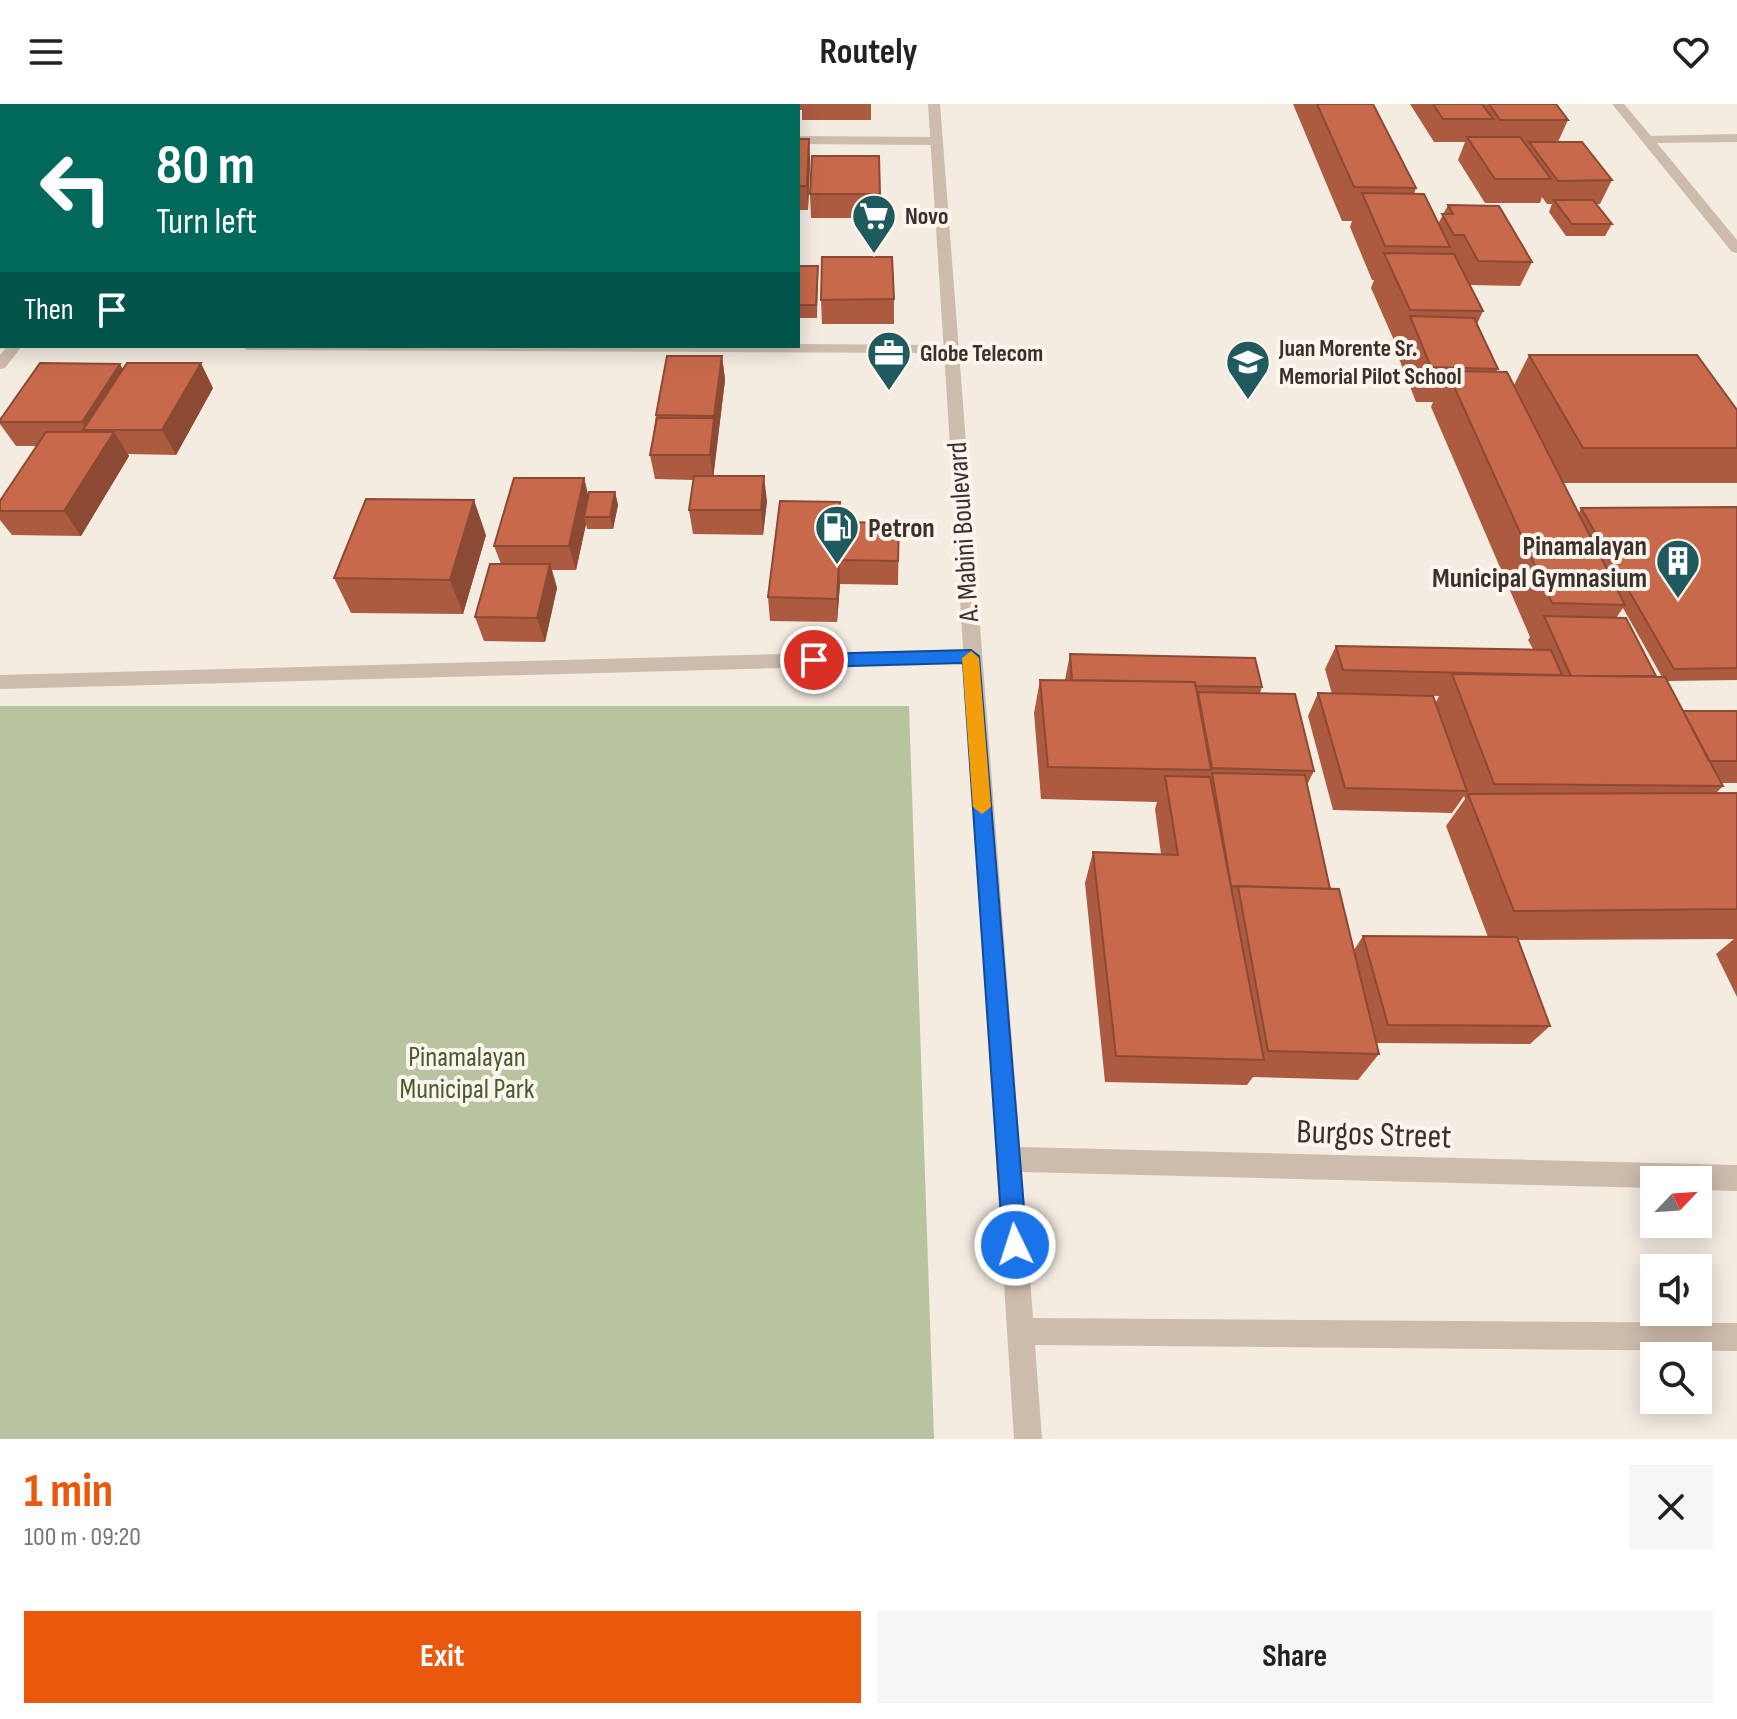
<!DOCTYPE html>
<meta charset="utf-8">
<style>
:root{--surface:#fff;--page:#f6f6f6;--text:#222;--muted:#767676;--accent:#ea580c}
body{margin:0;font-family:"Sofia Sans Condensed",sans-serif;background:var(--page);color:var(--text);height:100vh;display:flex;flex-direction:column;font-size:30px;white-space:nowrap}
*{box-sizing:border-box;margin:0}
p{font-size:26px;color:var(--muted)}
.icon{flex:none;width:44px;height:44px;fill:none;stroke:currentColor;stroke-width:2;stroke-linecap:round;stroke-linejoin:round}
.map{position:relative;height:1335px;overflow:hidden}
.panel{display:flex;flex-direction:column;background:var(--surface);flex:1}
.panel>*{flex:none}
.guide{position:absolute;left:0px;top:0px;width:800px;height:244px;box-shadow:0 4px 20px #0003;background:#00695c;color:#fff;overflow:hidden}
.needle{width:52px;rotate:65deg}
.buttons{position:absolute;left:1640px;top:1062px;display:grid;gap:16px}
.buttons a{display:grid;place-items:center;width:72px;height:72px;border-radius:0px;background:var(--surface);box-shadow:0 4px 20px #0003;font-size:40px}
.pin{position:absolute;display:grid;place-items:center;width:68px;height:68px;color:#fff;margin:-34px;border:4px solid #fff;border-radius:50%;box-shadow:0 2px 8px #0007}
.me{position:absolute;width:88px;margin:-44px;rotate:356deg;stroke-linejoin:round;filter:drop-shadow(0 0 6px #0008)}
.turn{display:flex;align-items:center;gap:28px;height:168px;padding:0 24px;font-size:36px}
.turn .icon{width:104px;height:104px;stroke-width:2.5}
.turn b{display:block;font-size:56px;line-height:68px}
.then{display:flex;align-items:center;height:76px;padding:0 24px;background:#0003;gap:16px;font-size:30px}
.round{display:grid;place-items:center;flex:none;width:84px;height:84px;border-radius:0px;background:var(--page)}
.overview{display:flex;align-items:center;justify-content:space-between;height:136px;padding:0 24px}
h1{font-size:48px;font-weight:700;line-height:60px;color:var(--accent)}
.primary-button{display:flex;gap:16px;margin-top:auto;padding:16px 24px}
.primary-button a{flex:1;height:92px;border-radius:0px;background:var(--accent);color:#fff;font-size:32px;font-weight:700;line-height:92px;text-align:center}
.primary-button a+a{background:var(--page);color:var(--text)}
header{display:flex;justify-content:space-between;align-items:center;height:104px;padding:0 24px;background:var(--surface);font-size:36px;font-weight:700}
.map>svg:first-child{display:block}
.green{fill:#b8c4a0}
.lines{fill:none;stroke-linecap:round;stroke-linejoin:round}
.minor{fill:#cdbbac;fill-rule:evenodd}
.tertiary{fill:#cdbbac;fill-rule:evenodd}
.wall{fill:#ac5a40;fill-rule:evenodd}
.shaded-wall{fill:#8c4a34}
.building{fill:#c8694b;stroke:#8c4a34;stroke-width:2}
.route{fill:#1a73e8;stroke:#114b97;stroke-width:2}
.slow{fill:#f59e0b}
.labels{text-anchor:middle;stroke-width:8;stroke-linejoin:round;paint-order:stroke}
.far-poi-label{font-size:24px;font-weight:bold;fill:#3b302b;stroke:#fbf5ee;text-anchor:start}
.poi-label{font-size:28px;font-weight:bold;fill:#3b302b;stroke:#fbf5ee;text-anchor:start}
.street-label{font-size:28px;fill:#3b302b;stroke:#fbf5ee}
.park-label{font-size:28px;fill:#4a5a2e;stroke:#fbf5ee}
.near-street-label{font-size:34px;fill:#3b302b;stroke:#fbf5ee}
</style>
<header><svg class="icon" aria-label="menu" viewBox="0 0 24 24"><path d="M4 6h16M4 12h16M4 18h16"/></svg>Routely<svg class="icon" aria-label="heart" viewBox="0 0 24 24"><path d="M12 20l-8-8c-3-5 5-10 8-4 3-6 11-1 8 4z"/></svg></header>
<div class="map">
<svg width="1737" height="1335" viewBox="0 0 1737 1335">
<rect width="100%" height="100%" fill="#f4ebe1"/>
<!-- green -->
<path class="green" d="M 0,602 L 909,602 L 934,1335 L 0,1335 Z"/>
<g class="lines">
<!-- minor -->
<path class="minor" d="M 1612,0 L 1624,0 L 1651,32 L 1737,30 L 1737,38 L 1657,39 L 1737,136 L 1737,149 L 1732,148 Z
M 798,32 L 936,33 L 942,37 L 936,41 L 798,40 Z
M 0,237 L 2,242 L 9,242 L 7,244 L 0,245 Z
M 798,240 L 950,241 L 957,245 L 950,249 L 247,246 L 240,242 Z
M 971,545 L 980,552 L 971,559 L 0,585 L 0,571 Z"/>
<!-- tertiary -->
<path class="tertiary" d="M 182,0 L 194,0 L 181,2 Z
M 928,0 L 940,0 L 1020,1043 L 1737,1061 L 1737,1087 L 1698,1086 L 1698,1076 L 1654,1076 L 1654,1084 L 1022,1068 L 1033,1214 L 1737,1219 L 1737,1247 L 1035,1241 L 1042,1335 L 1014,1335 Z
M 0,168 L 2,168 L 0,178 Z
M 7,242 L 22,242 L 5,264 L 0,265 L 0,251 Z"/>
</g>
<!-- wall -->
<path class="wall" d="M 237,0 L 278,0 L 277,2 L 238,2 Z
M 279,0 L 374,0 L 373,2 L 311,2 L 311,1 L 310,2 L 280,2 Z
M 402,0 L 724,0 L 724,2 L 402,2 Z
M 794,0 L 871,0 L 871,16 L 802,16 L 802,6 L 798,6 L 798,2 L 794,2 Z
M 1293,0 L 1373,0 L 1416,84 L 1414,90 L 1438,120 L 1448,101 L 1532,158 L 1520,182 L 1470,181 L 1483,207 L 1477,220 L 1498,265 L 1496,268 L 1514,281 L 1529,251 L 1737,306 L 1737,379 L 1563,379 L 1579,409 L 1581,404 L 1737,403 L 1737,576 L 1667,577 L 1683,607 L 1737,607 L 1737,679 L 1721,679 L 1723,682 L 1716,689 L 1737,689 L 1737,893 L 1716,850 L 1734,835 L 1518,836 L 1550,922 L 1530,940 L 1377,939 L 1379,950 L 1358,976 L 1253,973 L 1247,981 L 1105,978 L 1085,779 L 1093,748 L 1161,750 L 1155,705 L 1157,698 L 1041,695 L 1034,609 L 1040,576 L 1065,576 L 1070,550 L 1262,583 L 1260,589 L 1314,667 L 1307,681 L 1330,785 L 1354,846 L 1363,832 L 1488,833 L 1446,722 L 1465,695 L 1464,692 L 1452,709 L 1333,706 L 1308,612 L 1318,589 L 1436,598 L 1439,592 L 1332,590 L 1325,565 L 1336,542 L 1533,545 L 1528,536 L 1530,533 L 1431,303 L 1433,298 L 1416,298 L 1396,247 L 1398,241 L 1396,241 L 1371,184 L 1374,176 L 1372,176 L 1350,123 L 1352,117 L 1342,117 ZM 1623,504 L 1662,573 L 1656,572 L 1616,514 Z
M 1410,0 L 1556,0 L 1568,16 L 1558,38 L 1612,76 L 1600,100 L 1596,100 L 1612,120 L 1605,132 L 1566,132 L 1549,108 L 1552,100 L 1547,100 L 1542,93 L 1540,99 L 1485,99 L 1458,56 L 1465,38 L 1434,38 Z
M 798,35 L 809,35 L 810,58 L 808,106 L 798,106 Z
M 810,90 L 880,90 L 880,114 L 811,114 Z
M 798,162 L 818,174 L 817,214 L 798,214 Z
M 894,195 L 894,220 L 822,220 L 821,196 Z
M 722,252 L 725,276 L 713,372 L 767,397 L 763,431 L 693,430 L 689,406 L 693,376 L 655,375 L 650,351 L 656,311 Z
M 123,265 L 213,284 L 176,351 L 128,350 L 129,352 L 81,432 L 12,431 L 0,416 L 0,397 L 37,342 L 16,342 L 0,320 L 0,316 Z
M 584,374 L 588,391 L 615,388 L 618,401 L 613,425 L 587,425 L 586,420 L 576,466 L 552,466 L 557,484 L 545,538 L 484,537 L 475,513 L 501,460 L 494,442 Z
M 840,398 L 841,418 L 899,419 L 898,481 L 840,480 L 837,518 L 770,517 L 768,493 Z
M 486,431 L 463,510 L 351,509 L 334,474 Z"/>
<!-- shaded-wall -->
<path class="shaded-wall" d="M 2,27 L 2,96 L 0,98 L 0,29 Z
M 809,35 L 810,58 L 808,106 L 807,82 Z
M 722,252 L 725,276 L 713,376 L 710,351 Z
M 201,259 L 213,284 L 176,351 L 162,326 Z
M 120,260 L 134,284 L 87,326 L 82,318 Z
M 114,328 L 129,352 L 81,432 L 64,407 Z
M 764,372 L 767,397 L 763,431 L 761,406 Z
M 584,374 L 590,399 L 584,413 L 586,420 L 576,466 L 569,442 Z
M 615,388 L 618,401 L 613,425 L 610,413 Z
M 474,396 L 486,431 L 463,510 L 450,476 Z
M 839,456 L 840,480 L 837,518 L 837,495 Z
M 550,460 L 557,484 L 545,538 L 537,514 Z"/>
<!-- building -->
<path class="building" d="M 1317,0 L 1373,0 L 1416,84 L 1354,83 Z
M 1433,0 L 1482,0 L 1493,15 L 1443,15 Z
M 1489,0 L 1556,0 L 1568,16 L 1500,16 Z
M 0,12 L 2,12 L 2,27 L 0,29 Z
M 1467,33 L 1520,33 L 1551,75 L 1495,75 Z
M 798,35 L 809,35 L 807,82 L 798,82 Z
M 1529,38 L 1582,38 L 1612,76 L 1558,77 Z
M 812,52 L 879,52 L 880,90 L 810,90 Z
M 1362,89 L 1424,90 L 1450,143 L 1385,142 Z
M 1554,96 L 1593,96 L 1612,120 L 1572,120 Z
M 1448,101 L 1499,102 L 1532,158 L 1478,157 L 1464,131 L 1454,131 L 1442,110 L 1453,110 Z
M 1384,149 L 1454,150 L 1483,207 L 1410,206 Z
M 822,153 L 892,153 L 894,195 L 821,196 Z
M 798,162 L 818,162 L 816,201 L 798,201 Z
M 1410,212 L 1474,214 L 1498,265 L 1431,263 Z
M 1529,251 L 1697,251 L 1737,306 L 1737,344 L 1583,344 Z
M 667,252 L 722,252 L 714,312 L 656,311 Z
M 40,259 L 120,260 L 82,318 L 0,318 L 0,316 Z
M 127,259 L 201,259 L 162,326 L 83,326 Z
M 1447,267 L 1507,268 L 1625,501 L 1552,499 Z
M 657,314 L 714,314 L 710,351 L 650,351 Z
M 46,328 L 114,328 L 64,407 L 0,407 L 0,397 Z
M 694,372 L 764,372 L 761,406 L 689,406 Z
M 514,374 L 584,374 L 569,442 L 494,442 Z
M 589,388 L 615,388 L 610,413 L 584,413 Z
M 366,395 L 474,396 L 450,476 L 334,474 Z
M 780,397 L 840,398 L 839,418 L 899,419 L 898,457 L 839,456 L 837,495 L 768,493 Z
M 1737,403 L 1737,564 L 1674,565 L 1581,404 Z
M 490,460 L 550,460 L 537,514 L 475,513 Z
M 1544,512 L 1626,514 L 1656,572 L 1571,572 Z
M 1336,542 L 1551,546 L 1562,571 L 1343,566 Z
M 1070,550 L 1255,554 L 1262,583 L 1195,582 L 1195,578 L 1072,576 Z
M 1452,570 L 1665,573 L 1723,682 L 1494,680 Z
M 1040,576 L 1195,578 L 1211,666 L 1048,663 Z
M 1198,588 L 1295,590 L 1314,667 L 1212,664 Z
M 1318,589 L 1433,592 L 1467,687 L 1345,684 Z
M 1683,607 L 1737,607 L 1737,657 L 1709,657 Z
M 1212,669 L 1305,671 L 1330,785 L 1231,782 Z
M 1165,672 L 1210,673 L 1264,956 L 1116,952 L 1093,748 L 1178,751 Z
M 1737,689 L 1737,805 L 1514,807 L 1468,690 Z
M 1238,782 L 1339,785 L 1379,950 L 1268,947 Z
M 1363,832 L 1517,833 L 1550,922 L 1388,921 Z"/>
<!-- route -->
<path class="route" d="M 971,546 L 979,552 L 1027,1141 L 1023,1149 L 1015,1153 L 1006,1149 L 1003,1141 L 963,559 L 814,563 L 806,556 L 814,550 Z"/>
<!-- slow -->
<path class="slow" d="M 971,547 L 979,554 L 991,703 L 982,710 L 973,703 L 962,554 Z"/>
<!-- icons -->
<defs>
<g id="supermarket-pin" transform="scale(2.3)"><path d="M0 17L-7.5 6A9.5 9.5 0 1 1 7.5 6Z" fill="#1f5a5e" stroke="#fbf5ee"/><path d="M-6-5.5h2.5l.6 2H6L4.5 2H-2.5L-4.4-4H-6ZM-1.5 3.2a1.3 1.3 0 1 0 .1 0ZM3 3.2a1.3 1.3 0 1 0 .1 0Z" fill="#fff"/></g>
<g id="office-pin" transform="scale(2.3)"><path d="M0 17L-7.5 6A9.5 9.5 0 1 1 7.5 6Z" fill="#1f5a5e" stroke="#fbf5ee"/><path d="M-6-3h4V-5.5h4V-3h4V5H-6ZM-1-4.5V-3h2v-1.5ZM-6 0V1H6V0Z" fill="#fff"/></g>
<g id="school-pin" transform="scale(2.3)"><path d="M0 17L-7.5 6A9.5 9.5 0 1 1 7.5 6Z" fill="#1f5a5e" stroke="#fbf5ee"/><path d="M0-5L7-2L0 1L-7-2ZM-4 1L0 2.5L4 1V4Q0 6-4 4Z" fill="#fff"/></g>
<g id="fuel-pin" transform="scale(2.3)"><path d="M0 17L-7.5 6A9.5 9.5 0 1 1 7.5 6Z" fill="#1f5a5e" stroke="#fbf5ee"/><path d="M-5.5-6h7V0h2V4h1.3V-2.5L3-4.5l.8-.8L6-3V5H2.5V1h-1V6h-7ZM-4.2-4.7v3.2H.2V-4.7Z" fill="#fff"/></g>
<g id="building-pin" transform="scale(2.3)"><path d="M0 17L-7.5 6A9.5 9.5 0 1 1 7.5 6Z" fill="#1f5a5e" stroke="#fbf5ee"/><path d="M-4-6H4V6H1V3H-1V6H-4ZM-2.5-4.3h1.7v1.8h-1.7ZM.8-4.3h1.7v1.8H.8ZM-2.5-1h1.7V.8h-1.7ZM.8-1h1.7V.8H.8Z" fill="#fff"/></g>
</defs>
<g fill-rule="evenodd">
<use href="#supermarket-pin" x="874" y="112"/>
<use href="#office-pin" x="889" y="249"/>
<use href="#school-pin" x="1248" y="258"/>
<use href="#fuel-pin" x="837" y="423"/>
<use href="#building-pin" x="1678" y="457"/>
</g>
<g class="labels">
<!-- far-poi labels -->
<g class="far-poi-label">
<text x="905" y="120">Novo</text>
<text x="1279" y="252">Juan Morente Sr.<tspan x="1279" dy="28">Memorial Pilot School</tspan></text>
<text x="920" y="257">Globe Telecom</text>
</g>
<!-- poi labels -->
<g class="poi-label">
<text x="868" y="433">Petron</text>
<text x="1647" y="451" text-anchor="end">Pinamalayan<tspan x="1647" dy="32">Municipal Gymnasium</tspan></text>
</g>
<!-- street labels -->
<g class="street-label">
<text transform="translate(962 428) rotate(-94)" y="10">A. Mabini Boulevard</text>
</g>
<!-- park labels -->
<g class="park-label">
<text x="467" y="962">Pinamalayan<tspan x="467" dy="32">Municipal Park</tspan></text>
</g>
<!-- near-street labels -->
<g class="near-street-label">
<text transform="translate(1374 1029) rotate(2)" y="12">Burgos Street</text>
</g>
</g>
</svg>
<div class="buttons">
<a><svg class="needle" viewBox="-14 -14 28 28"><path d="M0-13l5 13h-10z" fill="#e53935"/><path d="M0 13l5-13h-10z" fill="#767676"/></svg></a>
<a><svg class="icon" aria-label="sound" viewBox="0 0 24 24"><path d="M4 9h4l5-4v14l-5-4H4zM17 9q2 3 0 6"/></svg></a>
<a><svg class="icon" aria-label="search" viewBox="0 0 24 24"><circle cx="10" cy="10" r="6"/><path d="M15 15l6 6"/></svg></a>
</div>
<div class="pin" style="left:814px;top:556px;background:#d93025"><svg class="icon" aria-label="arrive" viewBox="0 0 24 24"><path d="M6 21V4h12l-3 4 3 4H6"/></svg></div>
<svg class="me" style="left:1015px;top:1141px" viewBox="-20 -20 40 40"><circle r="17" fill="#1a73e8" stroke="#fff" stroke-width="3"/><path d="M0-11L8 9 0 5-8 9z" fill="#fff"/></svg>
<div class="guide">
<div class="turn"><svg class="icon" aria-label="left" viewBox="0 0 24 24"><path d="M17 20v-9H6M10 6l-5 5 5 5"/></svg><div><b>80 m</b>Turn left</div></div>
<div class="then">Then<svg class="icon" aria-label="arrive" viewBox="0 0 24 24"><path d="M6 21V4h12l-3 4 3 4H6"/></svg></div>
</div>
</div>
<section class="panel">
<div class="overview"><div><h1>1 min</h1><p>100 m · 09:20</p></div><a class="round"><svg class="icon" aria-label="close" viewBox="0 0 24 24"><path d="M6 6l12 12M18 6L6 18"/></svg></a></div>
<div class="primary-button"><a>Exit</a><a>Share</a></div>
</section>
